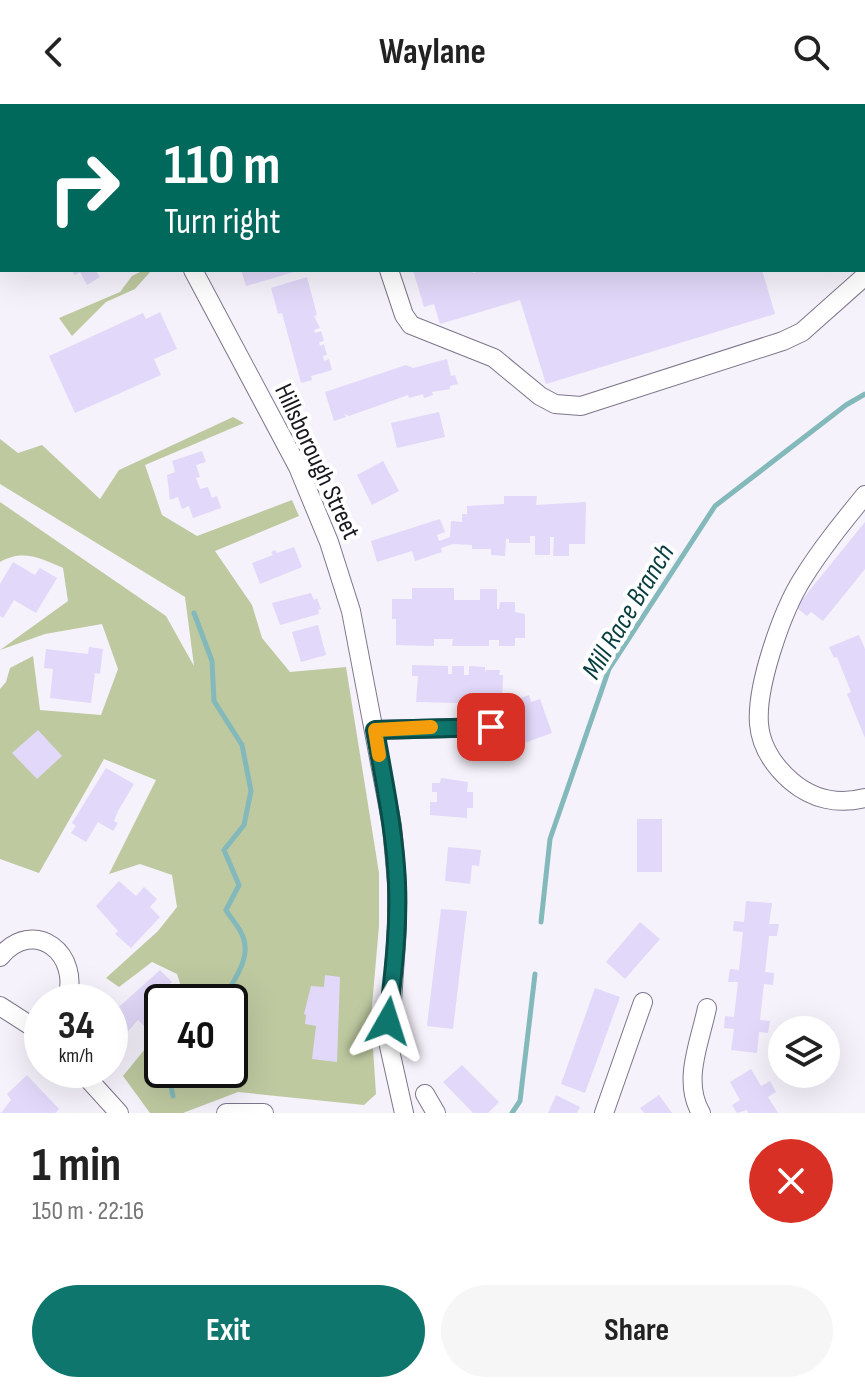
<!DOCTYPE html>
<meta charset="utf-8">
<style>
:root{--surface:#fff;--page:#f6f6f6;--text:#222;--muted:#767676;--accent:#0f766e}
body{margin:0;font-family:"Sofia Sans Condensed",sans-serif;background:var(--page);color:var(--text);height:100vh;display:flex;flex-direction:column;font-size:30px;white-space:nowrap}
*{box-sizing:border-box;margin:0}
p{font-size:26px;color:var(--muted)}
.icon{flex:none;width:44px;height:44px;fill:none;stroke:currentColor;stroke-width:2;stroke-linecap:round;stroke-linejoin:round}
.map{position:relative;height:1009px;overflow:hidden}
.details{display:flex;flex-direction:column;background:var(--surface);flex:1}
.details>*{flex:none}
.hud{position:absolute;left:0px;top:0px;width:866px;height:168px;box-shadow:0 8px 32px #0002;background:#00695c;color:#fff;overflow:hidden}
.tools{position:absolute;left:768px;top:912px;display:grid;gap:16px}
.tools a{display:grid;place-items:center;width:72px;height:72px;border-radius:50%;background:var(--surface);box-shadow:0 8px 32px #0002;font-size:40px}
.speed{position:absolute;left:24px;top:880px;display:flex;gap:16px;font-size:40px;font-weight:700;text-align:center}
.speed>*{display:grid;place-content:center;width:104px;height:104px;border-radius:50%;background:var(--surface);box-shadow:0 8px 32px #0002;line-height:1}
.speed small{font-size:20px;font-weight:400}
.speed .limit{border:4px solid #111;border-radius:12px;background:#fff;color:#111}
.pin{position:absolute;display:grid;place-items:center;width:68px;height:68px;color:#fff;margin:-34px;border-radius:16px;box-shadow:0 4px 12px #0006}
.me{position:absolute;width:88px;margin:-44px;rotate:6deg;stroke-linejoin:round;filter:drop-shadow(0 0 6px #0008)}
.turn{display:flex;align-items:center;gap:28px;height:168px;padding:0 32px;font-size:36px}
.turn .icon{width:104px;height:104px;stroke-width:2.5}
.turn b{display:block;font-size:56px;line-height:68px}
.round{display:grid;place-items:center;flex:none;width:84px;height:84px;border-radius:42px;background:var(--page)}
.overview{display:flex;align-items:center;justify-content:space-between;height:136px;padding:0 32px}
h1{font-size:48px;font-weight:700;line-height:60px}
.action{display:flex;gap:16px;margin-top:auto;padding:16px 32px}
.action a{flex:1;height:92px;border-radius:48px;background:var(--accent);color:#fff;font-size:32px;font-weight:700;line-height:92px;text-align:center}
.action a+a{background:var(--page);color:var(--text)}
header{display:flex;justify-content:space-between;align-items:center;height:104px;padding:0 32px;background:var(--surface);font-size:36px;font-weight:700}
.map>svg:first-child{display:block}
.forest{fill:#bec9a0}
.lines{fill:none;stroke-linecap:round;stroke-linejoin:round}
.stream{stroke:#83b9ba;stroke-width:5}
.building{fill:#e2d8f9}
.minor-casing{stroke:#7d768b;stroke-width:20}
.minor{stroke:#fff;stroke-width:18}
.route-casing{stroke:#0a4d48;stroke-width:20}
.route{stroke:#0f766e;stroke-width:14}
.slow{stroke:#f59e0b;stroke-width:14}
.labels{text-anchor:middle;stroke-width:8;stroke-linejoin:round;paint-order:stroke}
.street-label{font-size:26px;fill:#18161e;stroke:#fff}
.water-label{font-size:28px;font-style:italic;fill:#073d3e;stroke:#fff}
</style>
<header><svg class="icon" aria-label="back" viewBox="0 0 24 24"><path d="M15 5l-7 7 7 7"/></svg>Waylane<svg class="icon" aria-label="search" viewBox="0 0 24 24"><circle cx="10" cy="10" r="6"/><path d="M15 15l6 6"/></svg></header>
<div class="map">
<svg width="865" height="1009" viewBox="0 0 865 1009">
<rect width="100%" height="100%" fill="#f5f2fb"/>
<!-- forest -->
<path class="forest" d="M 144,166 L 150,168 L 135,185 L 106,198 L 72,232 L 59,214 L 120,188 L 132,172 Z
M 233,313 L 244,319 L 145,361 L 162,411 L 197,432 L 292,396 L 299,412 L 215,447 L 252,501 L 262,534 L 290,568 L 346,563 L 379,769 L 379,822 L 371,913 L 376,990 L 364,1001 L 238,988 L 183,1009 L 150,1009 L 123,972 L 162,924 L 162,966 L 230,966 L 230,898 L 183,898 L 185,895 L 177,870 L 152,858 L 119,883 L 106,874 L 158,827 L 177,803 L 172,771 L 140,760 L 109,770 L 156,676 L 104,655 L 39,769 L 0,755 L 0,585 L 6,578 L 10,564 L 33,552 L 40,606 L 101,611 L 118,565 L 102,520 L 45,530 L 0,546 L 68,497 L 63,464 C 40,454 23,445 0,458 L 0,398 L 166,512 L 194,562 L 185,493 L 0,380 L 0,335 L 18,349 L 42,341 L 100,395 L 119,366 Z"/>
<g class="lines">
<!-- stream -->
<path class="stream" d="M 194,509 L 212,557 L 214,597 L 242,641 L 251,687 L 244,721 L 224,746 L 239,781 L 226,806 C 231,815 240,823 243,833 C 252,855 232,878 222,898
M 541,818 L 550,735 L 609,565 L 715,402 L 846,301 L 865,290
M 173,992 L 170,978 L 180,966
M 512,1009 L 520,997 L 535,870"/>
</g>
<!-- building -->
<path class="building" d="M 71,166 L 95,166 L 100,173 L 87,181 L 80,168 L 75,171 Z
M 241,166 L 297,166 L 297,167 L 246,182 Z
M 413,166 L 467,166 L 474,169 L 480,166 L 762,166 L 775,210 L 546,280 L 520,196 L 440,220 L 434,200 L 424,203 Z
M 307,173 L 317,211 L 314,212 L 320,224 L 314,226 L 315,229 L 321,227 L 324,237 L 319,238 L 320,242 L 324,240 L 327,251 L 323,252 L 324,257 L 329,255 L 332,266 L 311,272 L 312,276 L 301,279 L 282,209 L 278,210 L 271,184 Z
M 160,208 L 177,245 L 154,255 L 161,271 L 75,309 L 49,252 L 143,209 L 146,215 Z
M 447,255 L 451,272 L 455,271 L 458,280 L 450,282 L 450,285 L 432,288 L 433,291 L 424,294 L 423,290 L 409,294 L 408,291 L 349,312 L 344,310 L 346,313 L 334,317 L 325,288 L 406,261 L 413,264 Z
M 439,308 L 445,333 L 397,344 L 391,319 Z
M 202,347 L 206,358 L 196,361 L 200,373 L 196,374 L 200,385 L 208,383 L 212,394 L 217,392 L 221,404 L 193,414 L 189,402 L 182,405 L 178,393 L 170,396 L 167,371 L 175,368 L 172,357 Z
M 383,357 L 399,387 L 372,401 L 357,371 Z
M 504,392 L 537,392 L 536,401 L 586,398 L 585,440 L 569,440 L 569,452 L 553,452 L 554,433 L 550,433 L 550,451 L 535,451 L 535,432 L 530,432 L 530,439 L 509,439 L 509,435 L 506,435 L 505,452 L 491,451 L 491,445 L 472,445 L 472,441 L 453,440 L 441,444 L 442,448 L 415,457 L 412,447 L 377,458 L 371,437 L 440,415 L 445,428 L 437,431 L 439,437 L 450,433 L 451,417 L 462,418 L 462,410 L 467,410 L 467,402 L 504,400 Z
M 865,418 L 865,465 L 823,517 L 811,508 L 807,512 L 797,504 L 801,497 Z
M 294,443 L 302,463 L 260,480 L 252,459 L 273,451 L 271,448 L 275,446 L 277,449 Z
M 13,458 L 35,471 L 40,464 L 57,474 L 36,509 L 14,496 L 3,514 L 0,512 L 0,480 Z
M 412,484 L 454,484 L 454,496 L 480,496 L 480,485 L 497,485 L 497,505 L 499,505 L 500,498 L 515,498 L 515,508 L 525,510 L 525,534 L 515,534 L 515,542 L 499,542 L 499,536 L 489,536 L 489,542 L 452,542 L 453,535 L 434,535 L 434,542 L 396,541 L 396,515 L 392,515 L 392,495 L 412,495 Z
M 311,489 L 314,496 L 317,494 L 321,505 L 318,506 L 319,510 L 280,521 L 272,499 Z
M 318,521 L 326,551 L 301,558 L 292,528 Z
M 859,531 L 865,545 L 865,634 L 847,590 L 851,588 L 837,553 L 834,554 L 829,543 Z
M 89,543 L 103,545 L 100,570 L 95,569 L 91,599 L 50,594 L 53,565 L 44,564 L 46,545 L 88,550 Z
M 412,561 L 448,562 L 448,570 L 452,570 L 452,562 L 464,562 L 464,571 L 469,571 L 469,562 L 485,563 L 485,569 L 486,566 L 500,566 L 499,571 L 503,571 L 502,600 L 416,598 L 418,572 L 412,572 Z
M 529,591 L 531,598 L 540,595 L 552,629 L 524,639 L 509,598 Z
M 38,626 L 62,652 L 37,675 L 12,649 Z
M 106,664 L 134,680 L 118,707 L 114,717 L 118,719 L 113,727 L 98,718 L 86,738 L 71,729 L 76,722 L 72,719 Z
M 441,674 L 468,678 L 467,688 L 473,688 L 473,704 L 467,704 L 467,714 L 430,711 L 430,698 L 437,698 L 437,688 L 432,688 L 432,679 L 440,679 Z
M 637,715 L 662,715 L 662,768 L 637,768 Z
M 448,743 L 481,746 L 479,762 L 472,761 L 470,780 L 445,777 Z
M 119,777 L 136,792 L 144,783 L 157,795 L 150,803 L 160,813 L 131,844 L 115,830 L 118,827 L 96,802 Z
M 746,797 L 772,799 L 769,820 L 779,820 L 777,832 L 769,832 L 765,868 L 774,869 L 773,881 L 764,880 L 760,916 L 770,917 L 768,929 L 759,928 L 757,949 L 731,946 L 734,925 L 724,924 L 725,912 L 734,913 L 738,878 L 728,878 L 730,865 L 739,866 L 743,828 L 733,827 L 734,817 L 744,818 Z
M 441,805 L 467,807 L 453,925 L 427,922 Z
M 640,818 L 660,835 L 625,875 L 606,858 Z
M 160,866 L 172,878 L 162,887 L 172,896 L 162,898 L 162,911 L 152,920 L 146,924 L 138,916 L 115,942 L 110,937 L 110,911 Z
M 325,871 L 340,873 L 337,958 L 312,955 L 316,922 L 305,920 L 306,911 L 304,910 L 311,882 L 324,883 Z
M 595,884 L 620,893 L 585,989 L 561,980 Z
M 462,961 L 499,998 L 488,1009 L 473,1009 L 443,978 Z
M 751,965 L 761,982 L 770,977 L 776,988 L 768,993 L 778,1009 L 748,1009 L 747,1006 L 737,1009 L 732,1001 L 740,996 L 730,978 Z
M 27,971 L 59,1005 L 55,1009 L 1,1009 L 11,996 L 7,990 Z
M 556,991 L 580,1003 L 577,1009 L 548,1009 Z
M 659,991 L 672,1009 L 644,1009 L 640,1004 Z"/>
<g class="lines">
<!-- minor casing -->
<g class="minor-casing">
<path id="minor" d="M 45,0 L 48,2
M 617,0 L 618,2
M 193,166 L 298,363 L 329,438 L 351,507 L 392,722 L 397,779 L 397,824 L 389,942 L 404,1009
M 389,166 L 404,211 L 411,221 L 494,254 L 540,292 L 555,300 L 581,302 L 783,237 L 802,228 L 865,172
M 865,391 C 843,418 821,445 803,474 C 782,507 756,582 759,620 C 761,643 774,662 791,677 C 812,695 838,701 865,694
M 375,626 L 491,623
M 0,853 C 34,812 83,850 66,898
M 0,902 L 42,929
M 80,966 L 119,1009
M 425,990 L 436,1009
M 226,1009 L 264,1009
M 604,1009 L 643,898
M 701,1009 C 682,977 700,938 707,904"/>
</g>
<!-- minor -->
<use href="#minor" class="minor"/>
</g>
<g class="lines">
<!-- route casing -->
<g class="route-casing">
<path id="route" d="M 388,917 C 393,871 399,826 397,780 C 395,728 384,677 375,626 L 491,623"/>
</g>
<!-- route -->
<use href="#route" class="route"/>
<!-- slow -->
<path class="slow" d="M 379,651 L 375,626 L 431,623"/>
</g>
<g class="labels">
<!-- street labels -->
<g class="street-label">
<text transform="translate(318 357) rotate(65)" y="9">Hillsborough Street</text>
</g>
<!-- water labels -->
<g class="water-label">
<text transform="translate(627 507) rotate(-59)" y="10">Mill Race Branch</text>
</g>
</g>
</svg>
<div class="tools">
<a><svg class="icon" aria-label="layers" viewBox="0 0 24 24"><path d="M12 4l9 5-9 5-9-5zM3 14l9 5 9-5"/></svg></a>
</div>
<div class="speed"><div>34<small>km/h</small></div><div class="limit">40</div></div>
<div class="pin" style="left:491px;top:623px;background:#d93025"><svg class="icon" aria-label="arrive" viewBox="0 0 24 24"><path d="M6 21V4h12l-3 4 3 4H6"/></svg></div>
<svg class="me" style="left:388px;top:917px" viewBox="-20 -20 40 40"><path d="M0-17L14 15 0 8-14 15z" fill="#0f766e" stroke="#fff" stroke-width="4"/></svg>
<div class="hud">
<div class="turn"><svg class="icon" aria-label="right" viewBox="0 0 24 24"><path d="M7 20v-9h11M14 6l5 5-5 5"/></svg><div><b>110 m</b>Turn right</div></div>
</div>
</div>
<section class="details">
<div class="overview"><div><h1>1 min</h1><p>150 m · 22:16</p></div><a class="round" style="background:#d93025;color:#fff"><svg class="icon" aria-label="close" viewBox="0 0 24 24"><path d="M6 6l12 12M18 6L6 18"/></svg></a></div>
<div class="action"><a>Exit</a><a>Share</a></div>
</section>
